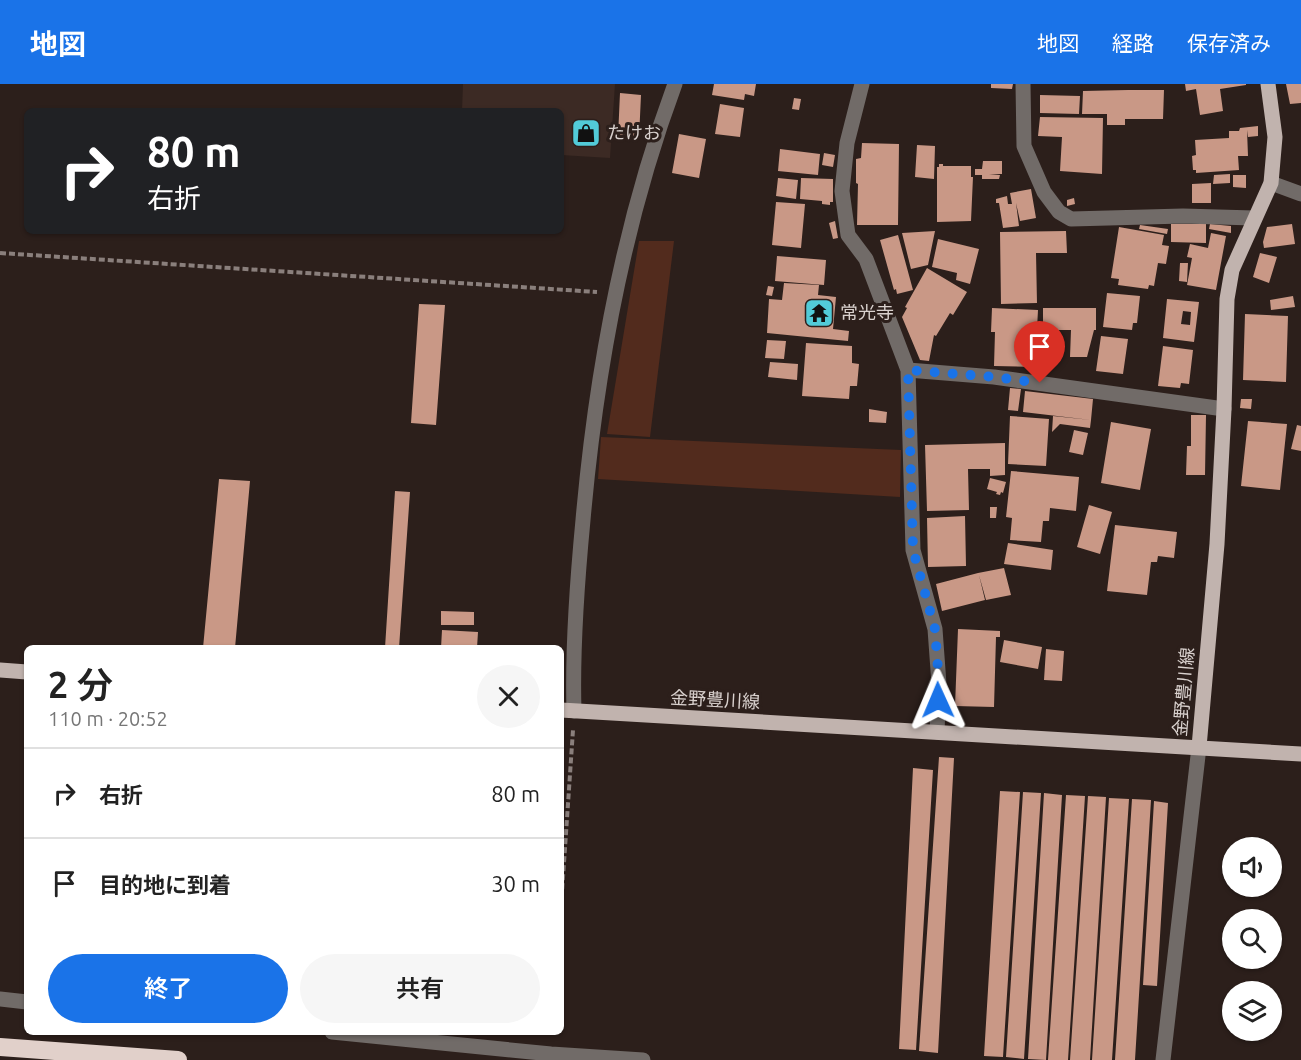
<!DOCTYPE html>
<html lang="ja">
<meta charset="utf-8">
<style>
:root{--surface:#fff;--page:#f6f6f6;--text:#222;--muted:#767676;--line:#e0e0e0;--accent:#1a73e8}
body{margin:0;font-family:Ubuntu,"Noto Sans JP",sans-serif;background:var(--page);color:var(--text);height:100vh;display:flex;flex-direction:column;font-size:22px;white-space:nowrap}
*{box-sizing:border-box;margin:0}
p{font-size:20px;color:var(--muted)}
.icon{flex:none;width:33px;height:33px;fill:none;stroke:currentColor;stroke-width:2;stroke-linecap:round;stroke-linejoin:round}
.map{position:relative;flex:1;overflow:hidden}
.panel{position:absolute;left:24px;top:561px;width:540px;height:390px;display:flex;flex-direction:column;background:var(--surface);border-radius:9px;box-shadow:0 2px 4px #0004}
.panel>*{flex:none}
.banner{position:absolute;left:24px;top:24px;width:540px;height:126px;border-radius:9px;box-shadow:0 2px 4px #0004;background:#202124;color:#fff;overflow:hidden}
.buttons{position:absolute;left:1222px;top:753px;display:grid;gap:12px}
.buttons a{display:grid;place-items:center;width:60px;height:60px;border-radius:50%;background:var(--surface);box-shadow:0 2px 4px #0004;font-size:30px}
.pin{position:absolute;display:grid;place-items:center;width:51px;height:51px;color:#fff;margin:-62px -26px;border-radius:50% 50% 50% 0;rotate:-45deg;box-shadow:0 0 6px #0007}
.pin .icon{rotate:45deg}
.me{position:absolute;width:66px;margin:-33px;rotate:359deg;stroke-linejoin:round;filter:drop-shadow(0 0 4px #0008)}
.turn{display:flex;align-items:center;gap:21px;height:126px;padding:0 24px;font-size:27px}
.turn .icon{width:78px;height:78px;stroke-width:2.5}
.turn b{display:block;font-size:42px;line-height:51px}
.round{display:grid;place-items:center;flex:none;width:63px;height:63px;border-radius:32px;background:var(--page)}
.headline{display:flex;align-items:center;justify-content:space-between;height:102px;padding:0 24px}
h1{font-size:36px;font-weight:600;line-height:45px}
.cta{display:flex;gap:12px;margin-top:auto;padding:12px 24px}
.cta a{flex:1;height:69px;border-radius:36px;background:var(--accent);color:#fff;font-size:24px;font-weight:600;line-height:69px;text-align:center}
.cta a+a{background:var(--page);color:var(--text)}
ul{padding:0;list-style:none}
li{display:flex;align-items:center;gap:18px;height:90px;padding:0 24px;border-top:2px solid var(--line)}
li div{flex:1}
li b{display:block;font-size:22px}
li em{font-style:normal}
header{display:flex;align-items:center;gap:36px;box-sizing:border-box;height:84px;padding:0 30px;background:var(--accent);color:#fff}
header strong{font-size:28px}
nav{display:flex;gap:33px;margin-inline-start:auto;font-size:21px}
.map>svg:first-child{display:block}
.built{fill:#3c2a24}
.green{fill:#522b1d}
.building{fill:#c99886;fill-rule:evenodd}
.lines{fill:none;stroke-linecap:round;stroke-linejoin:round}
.path{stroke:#8a7f7c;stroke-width:4;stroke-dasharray:6 3;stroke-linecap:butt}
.minor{stroke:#716b68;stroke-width:15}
.major{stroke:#c1b3ae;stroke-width:15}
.highway{stroke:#e1d0ca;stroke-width:18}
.route{stroke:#1a73e8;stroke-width:10;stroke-dasharray:0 18}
.labels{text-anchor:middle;stroke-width:6;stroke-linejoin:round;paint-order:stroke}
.poi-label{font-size:18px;fill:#d9d1ce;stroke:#2c1f1b;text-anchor:start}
.street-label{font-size:18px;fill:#d9d1ce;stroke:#2c1f1b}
</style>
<header>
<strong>地図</strong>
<nav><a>地図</a><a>経路</a><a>保存済み</a></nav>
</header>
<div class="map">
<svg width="1301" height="976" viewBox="0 0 1301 976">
<rect width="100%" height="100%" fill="#2c1f1b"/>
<!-- built -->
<path class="built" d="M 463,0 L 615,0 L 610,74 L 561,71 L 561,27 L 462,27 Z"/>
<!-- green -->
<path class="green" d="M 639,157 L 674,157 L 650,353 L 607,350 Z
M 601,353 L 901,366 L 900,413 L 598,395 Z"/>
<!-- building -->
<path class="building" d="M 714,0 L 756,0 L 754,12 L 745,10 L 744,16 L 712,11 Z
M 991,0 L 1013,0 L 1012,5 L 991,4 Z
M 1185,0 L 1246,0 L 1246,1 L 1220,5 L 1223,27 L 1200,31 L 1196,5 L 1186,7 Z
M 1286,0 L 1301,0 L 1301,19 L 1290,20 Z
M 1128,6 L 1164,6 L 1163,35 L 1125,35 L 1125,41 L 1107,41 L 1107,30 L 1082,30 L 1083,7 Z
M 620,9 L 641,11 L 639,54 L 618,53 Z
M 1040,11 L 1080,12 L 1079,30 L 1040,29 Z
M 794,14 L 801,15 L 799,26 L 792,25 Z
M 720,20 L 744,24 L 740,53 L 715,50 Z
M 1040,33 L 1103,34 L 1102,90 L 1060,87 L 1062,53 L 1038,52 Z
M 1258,42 L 1258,52 L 1248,53 L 1247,46 L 1248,72 L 1238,72 L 1239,86 L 1196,89 L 1196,86 L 1193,86 L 1192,72 L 1196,71 L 1195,56 L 1229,54 L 1229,47 L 1239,47 L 1240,44 Z
M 679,50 L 706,55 L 699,94 L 672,89 Z
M 862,59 L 899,60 L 898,141 L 857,141 L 858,100 L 856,99 L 856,75 L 861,74 Z
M 917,61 L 935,62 L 934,95 L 915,93 Z
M 780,65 L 820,70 L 818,91 L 778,87 Z
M 824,69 L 835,71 L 833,83 L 822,81 Z
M 983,77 L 1002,77 L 1002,90 L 989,90 L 1000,91 L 999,95 L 982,95 L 982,91 L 975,91 L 975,85 L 982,85 Z
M 939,80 L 943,80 L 943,82 L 971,82 L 971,93 L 973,93 L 971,137 L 937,138 L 937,83 L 939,83 Z
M 1230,90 L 1230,99 L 1213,100 L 1214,91 Z
M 1233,91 L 1246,91 L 1246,104 L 1233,103 Z
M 778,94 L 798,96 L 796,115 L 776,112 Z
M 801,94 L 833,95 L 833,118 L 830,118 L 830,121 L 822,120 L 822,117 L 800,115 Z
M 1211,99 L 1211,119 L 1192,119 L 1192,100 Z
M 1031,105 L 1036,134 L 1020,137 L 1016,119 L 1019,142 L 1003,144 L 999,119 L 996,119 L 996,115 L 1007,112 L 1008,120 L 1012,120 L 1010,109 Z
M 1074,114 L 1075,120 L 1067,122 L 1067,116 Z
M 776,118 L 805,120 L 801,164 L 772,161 Z
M 835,137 L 838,154 L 833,155 L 829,139 Z
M 1171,140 L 1206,140 L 1206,159 L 1171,158 Z
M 1210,140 L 1231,142 L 1231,149 L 1209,145 Z
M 1292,140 L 1295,160 L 1264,164 L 1263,158 L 1267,143 Z
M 1140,141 L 1168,145 L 1167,150 L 1139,145 Z
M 1119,143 L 1164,151 L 1162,161 L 1169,162 L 1166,180 L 1158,179 L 1154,202 L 1149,201 L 1148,205 L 1118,201 L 1119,195 L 1111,194 Z
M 935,147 L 928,181 L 911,185 L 902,149 Z
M 1066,147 L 1067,169 L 1036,169 L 1037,219 L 1001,220 L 1000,148 Z
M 1211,149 L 1226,152 L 1216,206 L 1187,201 L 1192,174 L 1187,173 L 1190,160 L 1208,164 Z
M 898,151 L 913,206 L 897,210 L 896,205 L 894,206 L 880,156 Z
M 938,155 L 979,165 L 970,200 L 956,196 L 957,189 L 932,183 Z
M 1260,169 L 1277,173 L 1269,199 L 1253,193 Z
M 777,172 L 826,176 L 824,201 L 775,197 Z
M 1180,179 L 1188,179 L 1187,198 L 1179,197 Z
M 927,184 L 967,208 L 953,231 L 950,229 L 936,252 L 934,251 L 929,277 L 920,276 L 902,233 L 907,224 L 905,223 Z
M 784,199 L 819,201 L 818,211 L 836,213 L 833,245 L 849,247 L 848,257 L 767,249 L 769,215 L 782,216 Z
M 768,202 L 774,203 L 772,212 L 766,211 Z
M 1107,209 L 1140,212 L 1137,239 L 1133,239 L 1132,246 L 1103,243 Z
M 1293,212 L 1295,223 L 1271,226 L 1270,216 Z
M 1167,215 L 1199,218 L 1194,258 L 1163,254 ZM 1183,227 L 1191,228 L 1190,241 L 1181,240 Z
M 419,220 L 445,221 L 436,341 L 411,339 Z
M 992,224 L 1038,226 L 1035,283 L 994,282 L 995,248 L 991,248 Z
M 1043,224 L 1096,224 L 1096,246 L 1094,246 L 1087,273 L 1070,273 L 1071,246 L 1043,246 Z
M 1245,230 L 1288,232 L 1286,298 L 1243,296 Z
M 1101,252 L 1128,255 L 1123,290 L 1096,287 Z
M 767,256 L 786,257 L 784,275 L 765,274 Z
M 806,259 L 852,262 L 852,279 L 859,280 L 857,302 L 850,302 L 849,315 L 802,312 Z
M 1163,262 L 1193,266 L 1189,300 L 1181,299 L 1180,304 L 1158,302 Z
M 770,278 L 798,280 L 797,296 L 768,293 Z
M 1010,304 L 1021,305 L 1018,327 L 1008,326 Z
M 1025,307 L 1093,315 L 1091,336 L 1023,328 Z
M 1241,315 L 1252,315 L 1251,325 L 1240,324 Z
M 869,325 L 887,328 L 886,339 L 869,338 Z
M 1191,331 L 1206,331 L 1205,391 L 1186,391 L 1187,362 L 1191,362 Z
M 1010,332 L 1049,335 L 1046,382 L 1008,380 Z
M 1053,332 L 1091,336 L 1090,344 L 1060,340 L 1052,348 Z
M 1248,337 L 1287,340 L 1280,406 L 1241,402 Z
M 1111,338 L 1151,345 L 1140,406 L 1101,399 Z
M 1297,341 L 1301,342 L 1301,367 L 1291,365 Z
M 1074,346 L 1088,349 L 1083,371 L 1069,368 Z
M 1005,359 L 1005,391 L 990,392 L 990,385 L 968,385 L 969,426 L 927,427 L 925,361 Z
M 1011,387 L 1079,393 L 1076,427 L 1050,424 L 1049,437 L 1043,437 L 1041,458 L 1010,456 L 1012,434 L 1006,433 Z
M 990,394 L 1006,398 L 1003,409 L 1001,408 L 1000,411 L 996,410 L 997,408 L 987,405 Z
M 219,395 L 250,397 L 235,564 L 203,564 Z
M 395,407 L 410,408 L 399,564 L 385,564 Z
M 1089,421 L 1112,428 L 1100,470 L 1077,463 Z
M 990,423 L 997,423 L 996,434 L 990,434 Z
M 965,432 L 966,482 L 928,483 L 927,434 Z
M 1115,441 L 1177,448 L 1174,474 L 1158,472 L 1157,478 L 1151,478 L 1147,511 L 1107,507 Z
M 1008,459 L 1053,466 L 1051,486 L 1004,480 Z
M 1004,484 L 1011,511 L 986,516 L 979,491 L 985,516 L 942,527 L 936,500 L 978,489 Z
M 441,527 L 474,528 L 474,541 L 441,541 Z
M 958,545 L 1000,547 L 1000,553 L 996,553 L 994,623 L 955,622 Z
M 442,546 L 478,548 L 477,564 L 441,564 Z
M 1004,556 L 1042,563 L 1038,585 L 1000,578 Z
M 1046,565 L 1064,567 L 1062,597 L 1044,596 Z
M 939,673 L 954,674 L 938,969 L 919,967 Z
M 913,684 L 933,686 L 916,966 L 899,965 Z
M 1000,707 L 1020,708 L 1003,973 L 984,972 Z
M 1023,708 L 1041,709 L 1024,975 L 1006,973 Z
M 1044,709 L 1062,711 L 1046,976 L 1028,975 Z
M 1066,711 L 1085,712 L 1068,976 L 1048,976 Z
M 1088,712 L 1106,713 L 1090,976 L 1070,976 Z
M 1109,714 L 1129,715 L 1112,976 L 1092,976 Z
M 1132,715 L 1151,716 L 1135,976 L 1115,976 Z
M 1154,717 L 1168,719 L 1157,902 L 1143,901 Z"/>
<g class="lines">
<!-- path -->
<path class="path" d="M 0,169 L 597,208
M 561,823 L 573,646"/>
<!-- minor -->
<path class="minor" d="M 862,0 L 847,59 L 842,107 L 848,151 L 866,175 L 908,286 L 913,466 L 935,545 L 939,600 L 937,648
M 1023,0 L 1024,62 L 1044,108 L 1059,128 L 1071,135 L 1183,132 L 1254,134
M 1271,99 L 1301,110
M 908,286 L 994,293 L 1224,325
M 574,627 C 572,563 577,499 583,436 C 596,288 623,140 675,0
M 0,915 L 27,918
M 332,948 L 551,970 L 643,976
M 1163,976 L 1199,663"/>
<!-- major -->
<path class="major" d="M 0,586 L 27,588
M 561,626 L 1301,670
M 1199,663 L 1217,460 L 1224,325 L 1227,215 L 1232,186 L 1271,99 L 1275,53 L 1268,0"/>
<!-- highway -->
<path class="highway" d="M 0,963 L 178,976"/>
</g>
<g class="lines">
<!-- route -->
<path class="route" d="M 938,616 L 939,600 L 935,545 L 913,466 L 908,286 L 994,293 L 1040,299"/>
</g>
<!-- icons -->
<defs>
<g id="shop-square" transform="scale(1.5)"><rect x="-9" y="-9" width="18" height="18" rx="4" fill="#52cbd8" stroke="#2c1f1b"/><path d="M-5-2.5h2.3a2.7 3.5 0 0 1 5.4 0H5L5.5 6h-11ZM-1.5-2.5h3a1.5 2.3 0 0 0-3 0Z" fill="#111"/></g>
<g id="temple-square" transform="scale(1.5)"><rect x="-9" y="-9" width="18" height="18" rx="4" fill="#52cbd8" stroke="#2c1f1b"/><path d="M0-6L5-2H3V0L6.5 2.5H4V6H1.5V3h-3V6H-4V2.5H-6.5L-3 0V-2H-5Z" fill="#111"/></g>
</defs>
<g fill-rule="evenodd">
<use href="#shop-square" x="586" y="49"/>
<use href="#temple-square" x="819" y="229"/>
</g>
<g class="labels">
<!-- poi labels -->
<g class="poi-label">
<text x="607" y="55">たけお</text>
<text x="840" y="235">常光寺</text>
</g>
<!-- street labels -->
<g class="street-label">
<text transform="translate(1184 608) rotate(-85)" y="6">金野豊川線</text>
<text transform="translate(715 616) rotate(3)" y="6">金野豊川線</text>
</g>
</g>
</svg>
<div class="buttons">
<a><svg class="icon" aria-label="sound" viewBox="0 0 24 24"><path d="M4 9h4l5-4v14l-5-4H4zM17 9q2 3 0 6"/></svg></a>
<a><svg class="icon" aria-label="search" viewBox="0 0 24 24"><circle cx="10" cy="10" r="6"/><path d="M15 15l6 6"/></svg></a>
<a><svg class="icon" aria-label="layers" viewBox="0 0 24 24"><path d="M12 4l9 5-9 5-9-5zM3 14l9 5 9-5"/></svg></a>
</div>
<div class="pin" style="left:1040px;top:299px;background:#d93025"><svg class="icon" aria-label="arrive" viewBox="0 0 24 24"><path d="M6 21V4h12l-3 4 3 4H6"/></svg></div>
<svg class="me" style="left:938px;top:616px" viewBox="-20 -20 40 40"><path d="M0-17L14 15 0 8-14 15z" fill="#1a73e8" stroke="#fff" stroke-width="4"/></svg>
<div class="banner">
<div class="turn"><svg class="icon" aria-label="right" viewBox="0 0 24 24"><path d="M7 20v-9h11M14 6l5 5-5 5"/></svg><div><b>80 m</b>右折</div></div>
</div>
<section class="panel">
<div class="headline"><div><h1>2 分</h1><p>110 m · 20:52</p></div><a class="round"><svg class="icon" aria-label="close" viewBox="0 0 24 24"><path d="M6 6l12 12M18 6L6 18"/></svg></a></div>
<ul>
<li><svg class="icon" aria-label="right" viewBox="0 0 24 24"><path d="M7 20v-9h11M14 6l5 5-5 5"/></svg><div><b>右折</b></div><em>80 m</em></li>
<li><svg class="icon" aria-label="arrive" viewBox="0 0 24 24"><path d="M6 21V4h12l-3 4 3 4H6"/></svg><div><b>目的地に到着</b></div><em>30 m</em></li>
</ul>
<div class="cta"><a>終了</a><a>共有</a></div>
</section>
</div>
